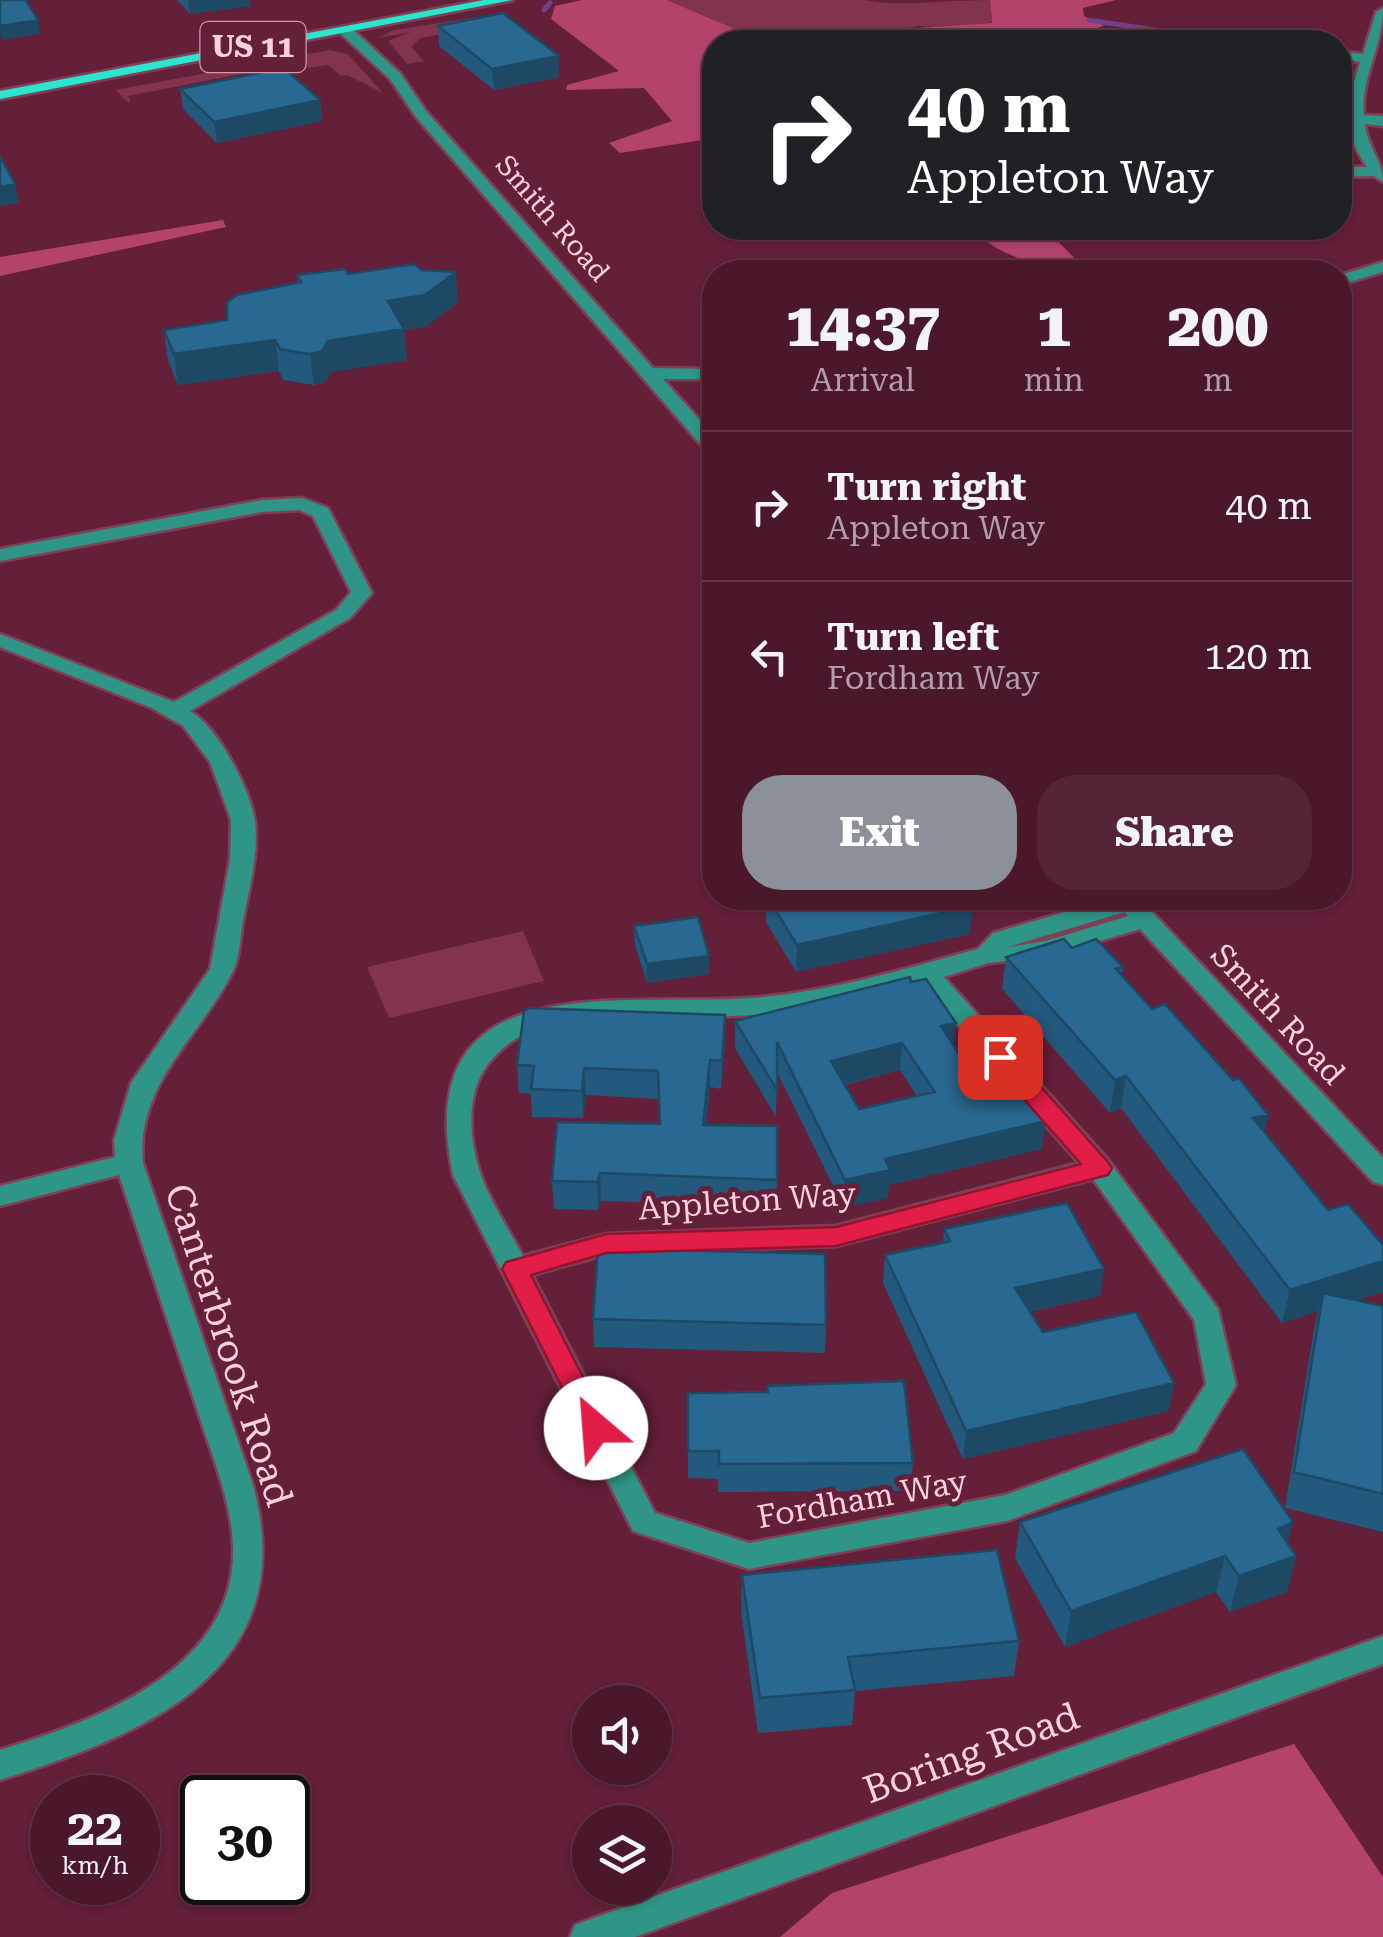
<!DOCTYPE html>
<style>
:root{--surface:#4b172b;--page:#552437;--text:#f1f3f6;--muted:#b29fa9;--line:#623647;--accent:#8c9099}
body{margin:0;font-family:"Roboto Serif",serif;background:var(--page);color:var(--text);height:100vh;display:flex;flex-direction:column;font-size:38px;white-space:nowrap}
*{box-sizing:border-box;margin:0}
p{font-size:32px;color:var(--muted)}
.icon{flex:none;width:55px;height:55px;fill:none;stroke:currentColor;stroke-width:2;stroke-linecap:round;stroke-linejoin:round}
.map{position:relative;flex:1;overflow:hidden}
.sheet{position:absolute;left:702px;top:260px;width:650px;height:650px;display:flex;flex-direction:column;background:var(--surface);border-radius:40px;box-shadow:0 2px 8px #0004,0 0 0 2px var(--line)}
.sheet>*{flex:none}
.top-card{position:absolute;left:702px;top:30px;width:650px;height:210px;border-radius:40px;box-shadow:0 2px 8px #0004,0 0 0 2px var(--line);background:#202124;color:#fff;overflow:hidden}
.buttons{position:absolute;left:572px;top:1685px;display:grid;gap:20px}
.buttons a{display:grid;place-items:center;width:100px;height:100px;border-radius:50%;background:var(--surface);box-shadow:0 2px 8px #0004,0 0 0 2px var(--line);font-size:50px}
.speed{position:absolute;left:30px;top:1775px;display:flex;gap:20px;font-size:50px;font-weight:700;text-align:center}
.speed>*{display:grid;place-content:center;width:130px;height:130px;border-radius:50%;background:var(--surface);box-shadow:0 2px 8px #0004,0 0 0 2px var(--line);line-height:1}
.speed small{font-size:25px;font-weight:400}
.speed .limit{border:5px solid #111;border-radius:15px;background:#fff;color:#111}
.pin{position:absolute;display:grid;place-items:center;width:85px;height:85px;color:#fff;margin:-42px;border-radius:20px;box-shadow:0 5px 15px #0006}
.me{position:absolute;width:110px;margin:-55px;rotate:333deg;stroke-linejoin:round;filter:drop-shadow(0 0 8px #0008)}
.turn{display:flex;align-items:center;gap:35px;height:210px;padding:0 40px;font-size:45px}
.turn .icon{width:130px;height:130px;stroke-width:2.5}
.turn b{display:block;font-size:70px;line-height:85px}
.eta{display:flex;justify-content:space-evenly;align-items:center;height:170px;text-align:center}
.eta b{font-size:60px;font-weight:800;line-height:70px}
.cta{display:flex;gap:20px;margin-top:auto;padding:20px 40px}
.cta a{flex:1;height:115px;border-radius:40px;background:var(--accent);color:#fff;font-size:40px;font-weight:800;line-height:115px;text-align:center}
.cta a+a{background:var(--page);color:var(--text)}
ul{padding:0;list-style:none}
li{display:flex;align-items:center;gap:30px;height:150px;padding:0 40px;border-top:2px solid var(--line)}
li div{flex:1}
li b{display:block;font-size:38px}
li em{font-style:normal}
.map>svg:first-child{display:block}
.green{fill:#82344f}
.forest{fill:#b4436c}
.lines{fill:none;stroke-linecap:round;stroke-linejoin:round}
.stream{stroke:#75408b;stroke-width:5}
.minor-casing{stroke:#803f57;stroke-width:5}
.major-casing{stroke:#803f57;stroke-width:5}
.minor{fill:#2f9586;fill-rule:evenodd}
.major{fill:#2be6cd;fill-rule:evenodd}
.wall{fill:#23597c;fill-rule:evenodd}
.shaded-wall{fill:#1d4965}
.building{fill:#296890;stroke:#1d4965;stroke-width:2.5;fill-rule:evenodd}
.route{fill:#e11d48;stroke:#92132f;stroke-width:2.5}
.labels{text-anchor:middle;stroke-width:10;stroke-linejoin:round;paint-order:stroke}
.far-street-label{font-size:28px;fill:#fed2dd;stroke:#641f39}
.shield{fill:#641f39;stroke:#d09cac;stroke-width:2.5}
.shield-label{font-size:30px;font-weight:bold;fill:#fed2dd}
.street-label{font-size:32px;fill:#fed2dd;stroke:#641f39}
.near-street-label{font-size:38px;fill:#fed2dd;stroke:#641f39}
</style>
<div class="map">
<svg width="1383" height="1937" viewBox="0 0 1383 1937">
<rect width="100%" height="100%" fill="#641f39"/>
<!-- green -->
<path class="green" d="M 667,0 L 864,0 C 901,7 948,0 990,0 L 992,22 L 960,28 L 917,26 L 874,38 L 872,42 L 765,42 Z
M 484,16 L 507,22 L 420,38 L 411,47 L 424,61 L 407,64 L 388,41 L 411,32 L 378,38 L 394,30 Z
M 329,50 L 348,54 L 383,93 L 347,75 L 341,76 L 328,65 L 309,68 L 302,62 L 128,96 L 131,101 L 128,102 L 115,90 Z
M 523,931 L 544,981 L 389,1018 L 367,967 Z"/>
<!-- forest -->
<path class="forest" d="M 582,0 L 667,0 L 765,42 L 715,42 L 715,138 L 620,153 L 609,143 L 672,121 L 644,88 L 566,90 L 567,85 L 619,71 L 551,19 L 555,6 Z
M 990,0 L 1116,0 L 1083,8 L 1084,16 L 1104,26 L 1080,33 L 1079,42 L 872,42 L 887,30 L 992,23 Z
M 223,220 L 226,227 L 0,276 L 0,257 Z
M 971,228 L 1045,228 L 1088,272 C 1048,271 998,257 971,228 Z
M 1294,1744 L 1383,1877 L 1383,1937 L 780,1937 L 832,1893 Z"/>
<g class="lines">
<!-- stream -->
<path class="stream" d="M 544,10 L 550,3
M 1089,20 L 1200,37"/>
<!-- minor casing -->
<g class="minor-casing">
<path id="minor" d="M 1383,8 C 1383,45 1360,81 1364,115 L 1383,116 L 1383,126 L 1365,124 C 1367,147 1383,160 1383,182 L 1374,176 L 1340,177 L 1340,167 L 1367,167 C 1340,129 1347,104 1360,62 L 1340,59 L 1340,51 L 1363,54 L 1376,12 Z
M 340,27 L 350,27 L 400,73 L 426,111 L 653,368 L 715,369 L 715,379 L 663,379 L 715,437 L 715,455 L 708,453 L 416,117 L 390,79 L 340,33 Z
M 1383,262 L 1383,272 L 1340,285 L 1340,275 Z
M 302,498 L 328,508 L 372,593 L 350,618 L 190,711 C 218,727 250,789 255,821 C 259,854 249,889 243,921 C 240,937 240,959 232,973 C 200,1037 135,1085 143,1163 L 253,1485 C 303,1671 146,1734 0,1780 L 0,1750 C 96,1720 238,1670 233,1545 C 231,1498 210,1451 196,1406 C 170,1329 145,1252 119,1175 L 0,1206 L 0,1186 L 115,1157 L 114,1140 L 131,1083 L 210,969 L 230,859 L 231,820 L 210,762 L 183,726 L 152,708 L 0,647 L 0,634 L 174,702 L 336,610 L 351,592 L 313,516 L 299,510 L 262,512 L 0,561 L 0,549 L 262,500 Z
M 1113,898 L 1139,898 L 1383,1158 L 1383,1185 L 1373,1182 L 1140,929 L 1046,957 L 988,963 L 944,977 L 1109,1161 L 1218,1309 L 1236,1385 L 1196,1451 L 1007,1521 L 749,1569 L 633,1531 L 453,1175 C 407,957 630,1010 762,997 C 837,990 906,968 978,949 L 993,933 ZM 1125,912 L 1128,916 L 1046,941 L 1008,947 ZM 921,983 L 1079,1163 L 836,1226 L 607,1234 L 523,1256 C 509,1230 491,1203 481,1175 C 469,1141 465,1094 488,1064 C 544,993 654,1020 733,1016 C 797,1014 860,1000 921,983 ZM 1093,1179 L 1194,1320 L 1206,1384 L 1174,1433 L 1005,1495 L 749,1543 L 655,1513 L 532,1275 L 607,1254 L 836,1246 Z
M 1383,1636 L 1383,1664 L 635,1937 L 570,1937 L 575,1925 L 588,1920 Z"/>
</g>
<!-- major casing -->
<g class="major-casing">
<path id="major" d="M 484,0 L 513,0 L 0,99 L 0,91 Z"/>
</g>
<!-- minor -->
<use href="#minor" class="minor"/>
<!-- major -->
<use href="#major" class="major"/>
</g>
<!-- wall -->
<path class="wall" d="M 177,0 L 250,0 L 251,6 L 190,14 Z
M 438,26 L 559,77 L 494,90 L 439,46 Z
M 180,89 L 320,100 L 322,121 L 217,143 L 183,109 Z
M 348,274 L 458,302 L 427,326 L 404,330 L 407,360 L 331,372 L 325,382 L 314,385 L 283,380 L 279,371 L 178,385 L 168,361 L 164,330 L 227,320 L 298,282 L 297,275 Z
M 767,898 L 967,898 L 970,934 L 796,972 L 766,922 Z
M 634,926 L 709,956 L 709,974 L 647,983 L 635,945 Z
M 1072,948 L 1123,967 L 1122,976 L 1264,1132 L 1328,1210 L 1383,1245 L 1383,1292 L 1356,1300 L 1383,1306 L 1383,1532 L 1285,1508 L 1314,1329 L 1318,1311 L 1282,1323 L 1121,1108 L 1110,1113 L 1002,989 L 1006,957 Z
M 911,982 L 977,1082 L 1042,1149 L 889,1185 L 888,1198 L 844,1208 L 777,1072 L 776,1117 L 735,1048 L 735,1021 ZM 900,1070 L 917,1096 L 859,1109 L 845,1085 Z
M 725,1042 L 721,1089 L 710,1087 L 706,1125 L 777,1180 L 776,1207 L 601,1201 L 598,1210 L 554,1209 L 552,1181 L 660,1124 L 659,1099 L 586,1095 L 583,1118 L 532,1117 L 531,1094 L 519,1093 L 517,1065 Z
M 944,1229 L 1104,1269 L 1100,1296 L 1030,1312 L 1043,1332 L 1169,1411 L 963,1459 L 883,1283 L 885,1255 L 943,1242 Z
M 593,1319 L 826,1325 L 825,1353 L 594,1347 Z
M 767,1386 L 913,1463 L 910,1491 L 718,1492 L 718,1479 L 688,1478 L 688,1393 L 767,1392 Z
M 1020,1522 L 1288,1543 L 1296,1556 L 1287,1592 L 1230,1612 L 1216,1592 L 1065,1647 L 1015,1558 Z
M 742,1575 L 1019,1641 L 1014,1676 L 855,1691 L 852,1725 L 758,1733 L 741,1611 Z"/>
<!-- shaded-wall -->
<path class="shaded-wall" d="M 188,0 L 250,0 L 251,6 L 190,14 Z
M 38,20 L 40,34 L 1,40 L 0,26 Z
M 559,56 L 559,77 L 494,90 L 492,69 Z
M 320,100 L 322,121 L 217,143 L 214,122 Z
M 15,184 L 19,203 L 0,206 L 0,187 Z
M 456,272 L 458,302 L 427,326 L 404,330 L 407,360 L 331,372 L 325,382 L 314,385 L 310,354 L 388,301 Z
M 275,340 L 279,371 L 178,385 L 174,354 Z
M 973,906 L 970,934 L 796,972 L 797,945 Z
M 709,956 L 709,974 L 647,983 L 647,964 Z
M 725,1015 L 725,1042 L 721,1089 L 722,1061 Z
M 956,1023 L 953,1050 L 941,1026 Z
M 902,1043 L 900,1070 L 829,1088 L 831,1061 Z
M 710,1060 L 710,1087 L 703,1152 L 703,1125 Z
M 584,1068 L 586,1095 L 583,1118 L 582,1091 Z
M 1126,1076 L 1121,1108 L 1110,1113 L 1115,1080 Z
M 1268,1115 L 1261,1148 L 1253,1118 Z
M 1046,1121 L 1042,1149 L 889,1185 L 888,1198 L 844,1208 L 845,1180 L 885,1159 Z
M 600,1173 L 601,1201 L 598,1210 L 597,1182 Z
M 1383,1261 L 1383,1292 L 1320,1311 L 1323,1293 L 1318,1311 L 1282,1323 L 1290,1290 Z
M 1104,1269 L 1100,1296 L 1011,1316 L 1015,1288 Z
M 1174,1383 L 1169,1411 L 963,1459 L 966,1431 Z
M 1293,1522 L 1284,1558 L 1278,1529 Z
M 1225,1556 L 1216,1592 L 1065,1647 L 1071,1611 Z
M 1296,1556 L 1287,1592 L 1230,1612 L 1239,1576 Z"/>
<!-- building -->
<path class="building" d="M 0,0 L 26,0 L 38,20 L 0,26 Z
M 503,13 L 559,56 L 492,69 L 438,26 Z
M 284,68 L 320,100 L 214,122 L 180,89 Z
M 0,156 L 15,184 L 0,187 Z
M 415,264 L 421,270 L 456,272 L 425,295 L 388,301 L 404,329 L 328,341 L 322,351 L 310,354 L 280,349 L 275,340 L 174,354 L 164,330 L 227,320 L 227,302 L 237,295 L 301,282 L 297,275 L 345,269 L 348,274 Z
M 768,898 L 967,898 L 973,906 L 797,945 Z
M 698,917 L 709,956 L 647,964 L 634,926 Z
M 1064,939 L 1072,948 L 1096,939 L 1123,967 L 1116,969 L 1152,1009 L 1165,1004 L 1233,1080 L 1239,1078 L 1268,1115 L 1253,1118 L 1328,1210 L 1348,1204 L 1383,1245 L 1383,1261 L 1290,1290 L 1126,1076 L 1115,1080 L 1006,957 Z
M 910,977 L 911,982 L 926,979 L 956,1023 L 941,1026 L 977,1082 L 1015,1074 L 1046,1121 L 885,1159 L 890,1170 L 845,1180 L 777,1042 L 777,1090 L 735,1021 ZM 902,1043 L 935,1092 L 859,1109 L 831,1061 Z
M 530,1008 L 725,1015 L 722,1061 L 710,1060 L 703,1125 L 777,1126 L 777,1180 L 600,1173 L 597,1182 L 552,1181 L 557,1122 L 660,1124 L 658,1071 L 584,1068 L 582,1091 L 531,1089 L 534,1066 L 517,1065 L 524,1011 Z
M 1067,1203 L 1104,1269 L 1015,1288 L 1043,1332 L 1136,1312 L 1174,1383 L 966,1431 L 885,1255 L 950,1241 L 944,1229 Z
M 598,1248 L 825,1254 L 826,1325 L 593,1319 Z
M 1323,1293 L 1383,1306 L 1383,1494 L 1294,1472 Z
M 904,1381 L 913,1463 L 719,1464 L 719,1451 L 688,1451 L 688,1393 L 768,1392 L 767,1386 Z
M 1243,1449 L 1293,1522 L 1278,1529 L 1296,1556 L 1239,1576 L 1225,1556 L 1071,1611 L 1020,1522 Z
M 997,1550 L 1019,1641 L 848,1657 L 855,1690 L 760,1698 L 742,1575 Z"/>
<!-- route -->
<path class="route" d="M 1000,1049 L 1009,1051 L 1108,1162 L 1112,1168 L 1108,1175 L 836,1246 L 606,1253 L 531,1275 L 609,1428 L 605,1435 L 596,1438 L 586,1435 L 502,1269 L 506,1262 L 606,1234 L 836,1227 L 1081,1164 L 992,1063 L 989,1057 Z"/>
<g class="labels">
<!-- far-street labels -->
<g class="far-street-label">
<text transform="translate(553 218) rotate(49)" y="10">Smith Road</text>
</g>
<!-- shield labels -->
<rect class="shield" x="200.5" y="22" width="105" height="50" rx="8"/>
<g class="shield-label">
<text x="253" y="57">US 11</text>
</g>
<!-- street labels -->
<g class="street-label">
<text transform="translate(1278 1014) rotate(47)" y="11">Smith Road</text>
<text transform="translate(747 1201) rotate(-4)" y="11">Appleton Way</text>
<text transform="translate(862 1499) rotate(-10)" y="11">Fordham Way</text>
</g>
<!-- near-street labels -->
<g class="near-street-label">
<text transform="translate(229 1345) rotate(72)" y="13">Canterbrook Road</text>
<text transform="translate(971 1753) rotate(-20)" y="13">Boring Road</text>
</g>
</g>
</svg>
<div class="buttons">
<a><svg class="icon" aria-label="sound" viewBox="0 0 24 24"><path d="M4 9h4l5-4v14l-5-4H4zM17 9q2 3 0 6"/></svg></a>
<a><svg class="icon" aria-label="layers" viewBox="0 0 24 24"><path d="M12 4l9 5-9 5-9-5zM3 14l9 5 9-5"/></svg></a>
</div>
<div class="speed"><div>22<small>km/h</small></div><div class="limit">30</div></div>
<div class="pin" style="left:1000px;top:1057px;background:#d93025"><svg class="icon" aria-label="arrive" viewBox="0 0 24 24"><path d="M6 21V4h12l-3 4 3 4H6"/></svg></div>
<svg class="me" style="left:596px;top:1428px" viewBox="-20 -20 40 40"><circle r="19" fill="#fff"/><path d="M0-13L10 11 0 6-10 11z" fill="#e11d48"/></svg>
<div class="top-card">
<div class="turn"><svg class="icon" aria-label="right" viewBox="0 0 24 24"><path d="M7 20v-9h11M14 6l5 5-5 5"/></svg><div><b>40 m</b>Appleton Way</div></div>
</div>
<section class="sheet">
<div class="eta">
<div><b>14:37</b><p>Arrival</p></div>
<div><b>1</b><p>min</p></div>
<div><b>200</b><p>m</p></div>
</div>
<ul>
<li><svg class="icon" aria-label="right" viewBox="0 0 24 24"><path d="M7 20v-9h11M14 6l5 5-5 5"/></svg><div><b>Turn right</b><p>Appleton Way</p></div><em>40 m</em></li>
<li><svg class="icon" aria-label="left" viewBox="0 0 24 24"><path d="M17 20v-9H6M10 6l-5 5 5 5"/></svg><div><b>Turn left</b><p>Fordham Way</p></div><em>120 m</em></li>
</ul>
<div class="cta"><a>Exit</a><a>Share</a></div>
</section>
</div>
